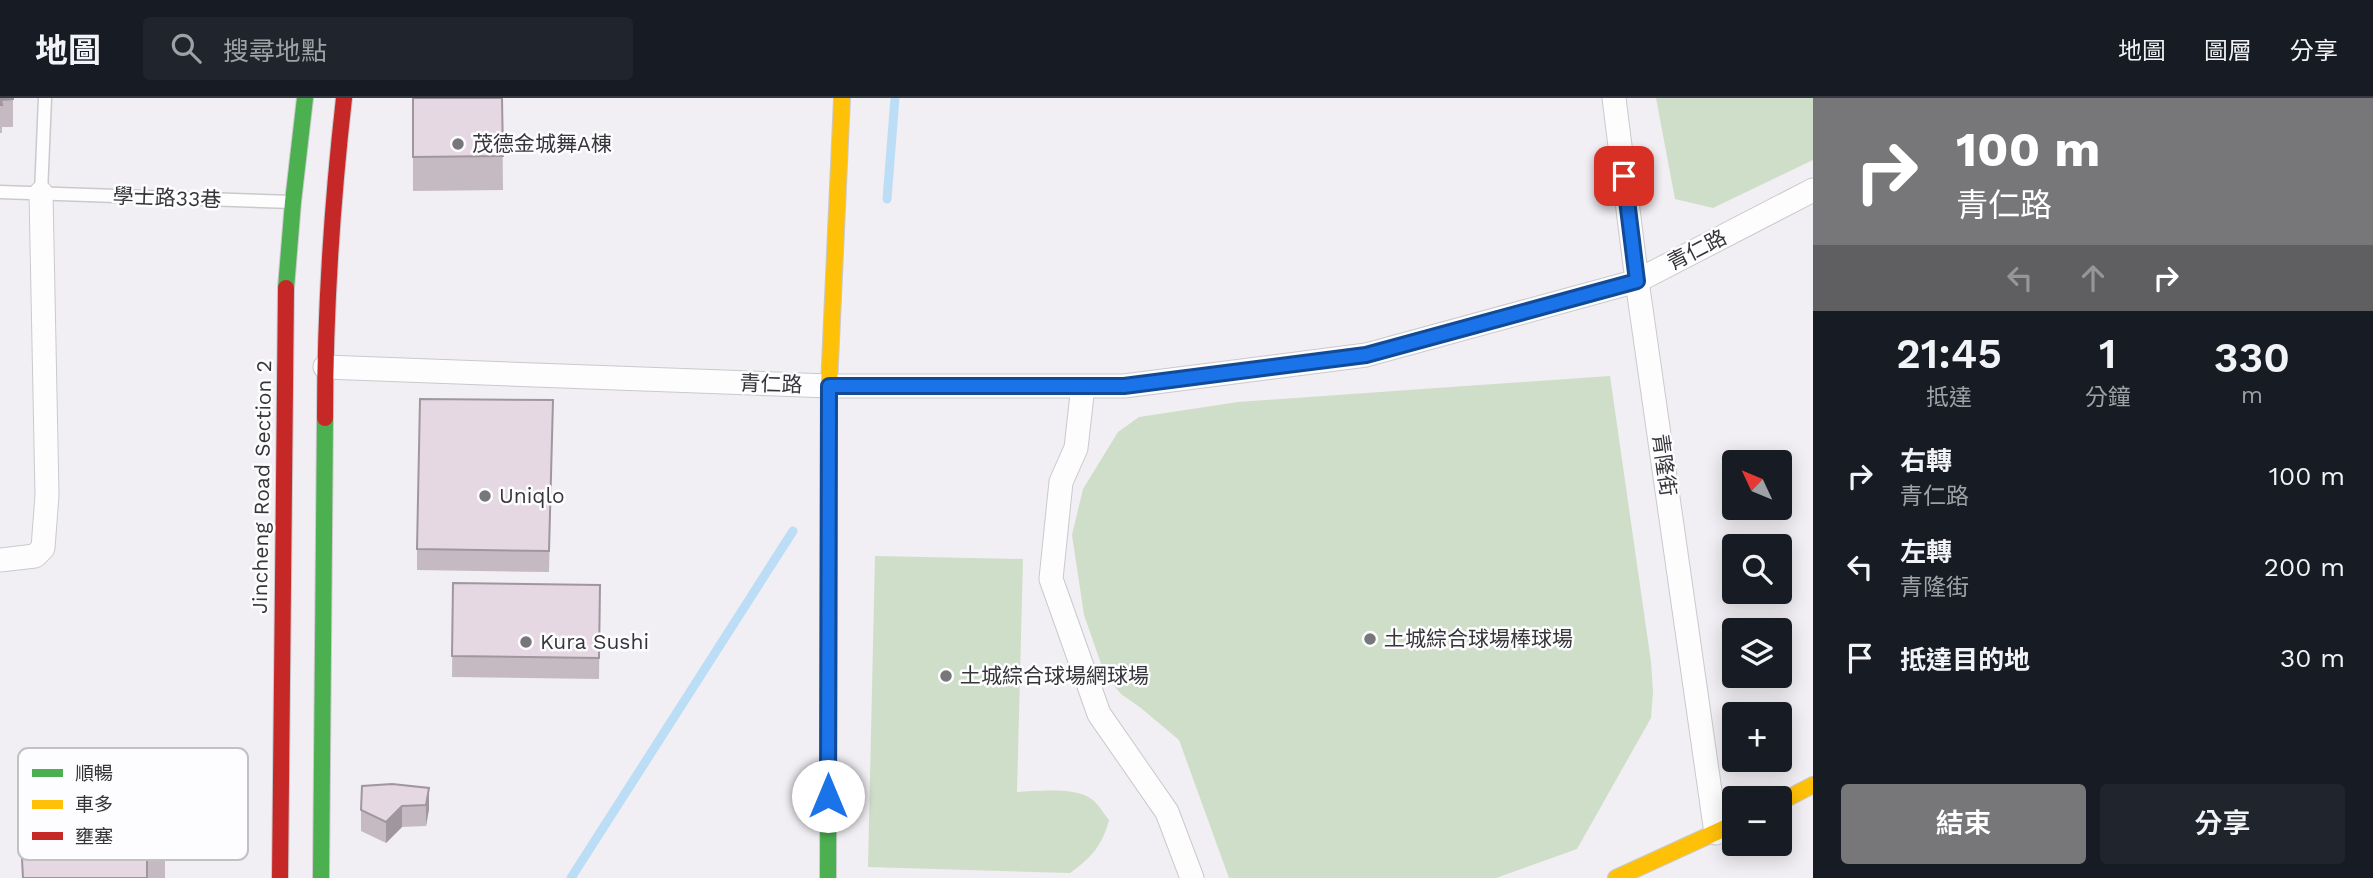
<!DOCTYPE html>
<html lang="zh-TW">
<meta charset="utf-8">
<style>
:root{--surface:#171b24;--page:#20242c;--text:#f1f3f6;--muted:#9ea1a6;--line:#363941;--accent:#777679}
body{margin:0;font-family:"Work Sans","Noto Sans TC",sans-serif;background:var(--page);color:var(--text);height:100vh;display:flex;flex-direction:column;font-size:26px;white-space:nowrap}
*{box-sizing:border-box;margin:0}
p{font-size:23px;color:var(--muted)}
.icon{flex:none;width:38px;height:38px;fill:none;stroke:currentColor;stroke-width:2;stroke-linecap:round;stroke-linejoin:round}
.map{position:relative;flex:1;overflow:hidden}
.details{display:flex;flex-direction:column;background:var(--surface);width:560px}
.details>*{flex:none}
.hud{background:#777679;color:#fff;overflow:hidden}
.needle{width:46px;rotate:314deg}
.tools{position:absolute;left:1722px;top:352px;display:grid;gap:14px}
.tools a{display:grid;place-items:center;width:70px;height:70px;border-radius:7px;background:var(--surface);box-shadow:0 4px 18px #0003;font-size:35px}
.pin{position:absolute;display:grid;place-items:center;width:60px;height:60px;color:#fff;margin:-30px;border-radius:14px;box-shadow:0 4px 10px #0006}
.me{position:absolute;width:77px;margin:-38px;rotate:0deg;stroke-linejoin:round;filter:drop-shadow(0 0 5px #0008)}
.turn{display:flex;align-items:center;gap:24px;height:147px;padding:0 28px;font-size:32px}
.turn .icon{width:91px;height:91px;stroke-width:2.5}
.turn b{display:block;font-size:49px;line-height:60px}
.lanes{display:flex;align-items:center;height:66px;padding:0 28px;background:#0003;justify-content:center;gap:35px;direction:ltr}
.lanes .off{opacity:.35}
.eta{display:flex;justify-content:space-evenly;align-items:center;height:119px;text-align:center}
.eta b{font-size:42px;font-weight:600;line-height:49px}
.primary-button{display:flex;gap:14px;margin-top:auto;padding:14px 28px}
.primary-button a{flex:1;height:80px;border-radius:7px;background:var(--accent);color:#fff;font-size:28px;font-weight:600;line-height:80px;text-align:center}
.primary-button a+a{background:var(--page);color:var(--text)}
ul{padding:0;list-style:none}
li{display:flex;align-items:center;gap:21px;height:91px;padding:0 28px}
li div{flex:1}
li b{display:block;font-size:26px}
li em{font-style:normal}
header{display:flex;align-items:center;gap:42px;box-sizing:border-box;height:98px;padding:0 35px;background:var(--surface);border-bottom:2px solid var(--line)}
header strong{font-size:33px}
nav{display:flex;gap:38px;margin-inline-start:auto;font-size:24px}
.search{width:490px;height:63px;background:var(--page);display:flex;align-items:center;gap:18px;box-sizing:border-box;padding:0 24px;border-radius:7px;color:var(--muted);font-size:26px}
main{display:flex;flex:1;min-height:0}
.map>svg:first-child{display:block}
.green{fill:#cedec8}
.lines{fill:none;stroke-linecap:round;stroke-linejoin:round}
.stream{stroke:#bbdef6;stroke-width:9}
.lane-casing{stroke:#cac9cc;stroke-width:15}
.street-casing{stroke:#cac9cc;stroke-width:25}
.fast-casing{stroke:#cac9cc;stroke-width:18}
.slow-casing{stroke:#cac9cc;stroke-width:18}
.jam-casing{stroke:#cac9cc;stroke-width:18}
.lane{stroke:#fdfdfd;stroke-width:12}
.street{stroke:#fdfdfd;stroke-width:23}
.fast{stroke:#4caf50;stroke-width:16}
.slow{stroke:#ffc107;stroke-width:16}
.jam{stroke:#c62828;stroke-width:16}
.wall{fill:#c5bac2}
.shaded-wall{fill:#a0979e}
.building{fill:#e5d8e2;stroke:#a0979e;stroke-width:2}
.route-casing{stroke:#114b97;stroke-width:18}
.route{stroke:#1a73e8;stroke-width:12}
.poi-dot{fill:#777679;stroke:#fdfcff;stroke-width:2.5}
.labels{text-anchor:middle;stroke-width:5;stroke-linejoin:round;paint-order:stroke}
.poi-label{font-size:21px;fill:#363538;stroke:#fdfcff;text-anchor:start}
.street-label{font-size:21px;fill:#363538;stroke:#fdfcff}
.key{fill:#fdfcff;stroke:#c1c0c3;stroke-width:2}
.key-label{font-size:19px;fill:#363538}
</style>
<header>
<strong>地圖</strong>
<div class="search"><svg class="icon" aria-label="search" viewBox="0 0 24 24"><circle cx="10" cy="10" r="6"/><path d="M15 15l6 6"/></svg>搜尋地點</div>
<nav><a>地圖</a><a>圖層</a><a>分享</a></nav>
</header>
<main>
<div class="map">
<svg width="1813" height="780" viewBox="0 0 1813 780">
<rect width="100%" height="100%" fill="#f1eff3"/>
<!-- green -->
<path class="green" d="M 1656,0 L 1813,0 L 1813,62 L 1713,110 L 1675,101 Z
M 1610,278 L 1651,564 L 1653,594 L 1651,620 L 1577,751 L 1496,780 L 1229,780 L 1179,642 L 1141,610 L 1121,596 L 1105,577 L 1084,517 L 1072,437 L 1083,391 L 1118,334 L 1139,319 L 1238,304 Z
M 875,458 L 1023,461 L 1017,694 C 1036,693 1074,689 1090,700 C 1098,705 1103,715 1109,722 C 1102,748 1091,760 1070,775 L 868,769 Z"/>
<g class="lines">
<!-- stream -->
<path class="stream" d="M 887,101 L 895,0
M 571,780 L 793,433"/>
<!-- lane casing -->
<g class="lane-casing">
<path id="lane" d="M 0,94 L 293,104
M 41,95 L 45,0"/>
</g>
<!-- street casing -->
<g class="street-casing">
<path id="street" d="M 1614,0 L 1637,183 L 1716,735
M 325,269 L 829,288 L 1124,288 L 1366,257 L 1637,183 L 1813,92
M 1083,288 L 1076,350 L 1061,384 L 1051,481 L 1099,616 L 1167,714 L 1192,780
M 0,462 L 35,458 L 43,450 L 47,397 L 41,95"/>
</g>
<!-- fast casing -->
<g class="fast-casing">
<path id="fast" d="M 286,190 L 293,104 L 305,0
M 321,780 L 325,320
M 828,780 L 829,407"/>
</g>
<!-- slow casing -->
<g class="slow-casing">
<path id="slow" d="M 829,407 L 829,288 L 842,0
M 1780,704 L 1813,687
M 1616,780 L 1734,726"/>
</g>
<!-- jam casing -->
<g class="jam-casing">
<path id="jam" d="M 325,320 C 325,213 332,106 344,0
M 280,780 L 286,190"/>
</g>
<!-- lane -->
<use href="#lane" class="lane"/>
<!-- street -->
<use href="#street" class="street"/>
<!-- fast -->
<use href="#fast" class="fast"/>
<!-- slow -->
<use href="#slow" class="slow"/>
<!-- jam -->
<use href="#jam" class="jam"/>
</g>
<!-- wall -->
<path class="wall" d="M 0,0 L 13,0 L 13,29 L 2,29 L 2,35 L 0,35 Z
M 413,0 L 502,0 L 503,92 L 413,93 Z
M 553,302 L 549,474 L 417,472 L 417,451 Z
M 453,485 L 600,487 L 599,581 L 452,579 Z
M 429,690 L 429,711 L 426,728 L 402,729 L 386,745 L 361,733 L 361,712 Z
M 165,736 L 165,780 L 22,780 L 71,760 Z"/>
<!-- shaded-wall -->
<path class="shaded-wall" d="M 429,690 L 429,711 L 426,728 L 426,707 Z
M 402,708 L 402,729 L 386,745 L 386,724 Z"/>
<!-- building -->
<path class="building" d="M 0,0 L 13,0 L 13,1 L 1,2 L 2,7 L 0,7 Z
M 413,0 L 502,0 L 503,58 L 413,59 Z
M 420,301 L 553,302 L 549,453 L 417,451 Z
M 453,485 L 600,487 L 599,560 L 452,558 Z
M 392,686 L 429,690 L 426,707 L 402,708 L 386,724 L 361,712 L 362,688 Z
M 165,736 L 165,759 L 147,759 L 147,780 L 23,780 L 22,761 L 71,760 L 71,737 Z"/>
<g class="lines">
<!-- route casing -->
<g class="route-casing">
<path id="route" d="M 828,698 L 829,288 L 1124,288 L 1366,257 L 1637,183 L 1624,78"/>
</g>
<!-- route -->
<use href="#route" class="route"/>
</g>
<!-- markers -->
<g class="poi-dot">
<circle cx="458" cy="46" r="7"/>
<circle cx="485" cy="398" r="7"/>
<circle cx="1370" cy="541" r="7"/>
<circle cx="526" cy="544" r="7"/>
<circle cx="946" cy="578" r="7"/>
</g>
<g class="labels">
<!-- poi labels -->
<g class="poi-label">
<text x="472" y="53">茂德金城舞A棟</text>
<text x="499" y="405">Uniqlo</text>
<text x="1384" y="548">土城綜合球場棒球場</text>
<text x="540" y="551">Kura Sushi</text>
<text x="960" y="585">土城綜合球場網球場</text>
</g>
<!-- street labels -->
<g class="street-label">
<text transform="translate(167 100) rotate(2)" y="7">學士路33巷</text>
<text transform="translate(1697 152) rotate(-27)" y="7">青仁路</text>
<text transform="translate(771 286) rotate(2)" y="7">青仁路</text>
<text transform="translate(1664 367) rotate(82)" y="7">青隆街</text>
<text transform="translate(262 389) rotate(-89)" y="7">Jincheng Road Section 2</text>
</g>
</g>
<!-- legend -->
<rect x="18" y="650" width="230" height="112" rx="10" class="key"/>
<rect x="32" y="671" width="31" height="8" fill="#4caf50"/>
<rect x="32" y="702" width="31" height="9" fill="#ffc107"/>
<rect x="32" y="734" width="31" height="8" fill="#c62828"/>
<g class="key-label">
<text x="75" y="682">順暢</text>
<text x="75" y="713">車多</text>
<text x="75" y="745">壅塞</text>
</g>
</svg>
<div class="tools">
<a><svg class="needle" viewBox="-14 -14 28 28"><path d="M0-13l5 13h-10z" fill="#e53935"/><path d="M0 13l5-13h-10z" fill="#9ea1a6"/></svg></a>
<a><svg class="icon" aria-label="search" viewBox="0 0 24 24"><circle cx="10" cy="10" r="6"/><path d="M15 15l6 6"/></svg></a>
<a><svg class="icon" aria-label="layers" viewBox="0 0 24 24"><path d="M12 4l9 5-9 5-9-5zM3 14l9 5 9-5"/></svg></a>
<a>+</a>
<a>−</a>
</div>
<div class="pin" style="left:1624px;top:78px;background:#d93025"><svg class="icon" aria-label="arrive" viewBox="0 0 24 24"><path d="M6 21V4h12l-3 4 3 4H6"/></svg></div>
<svg class="me" style="left:828px;top:698px" viewBox="-20 -20 40 40"><circle r="19" fill="#fff"/><path d="M0-13L10 11 0 6-10 11z" fill="#1a73e8"/></svg>
</div>
<section class="details">
<div class="hud">
<div class="turn"><svg class="icon" aria-label="right" viewBox="0 0 24 24"><path d="M7 20v-9h11M14 6l5 5-5 5"/></svg><div><b>100 m</b>青仁路</div></div>
<div class="lanes"><svg class="icon off" aria-label="left" viewBox="0 0 24 24"><path d="M17 20v-9H6M10 6l-5 5 5 5"/></svg><svg class="icon off" aria-label="ahead" viewBox="0 0 24 24"><path d="M12 20V5M6 11l6-6 6 6"/></svg><svg class="icon" aria-label="right" viewBox="0 0 24 24"><path d="M7 20v-9h11M14 6l5 5-5 5"/></svg></div>
</div>
<div class="eta">
<div><b>21:45</b><p>抵達</p></div>
<div><b>1</b><p>分鐘</p></div>
<div><b>330</b><p>m</p></div>
</div>
<ul>
<li><svg class="icon" aria-label="right" viewBox="0 0 24 24"><path d="M7 20v-9h11M14 6l5 5-5 5"/></svg><div><b>右轉</b><p>青仁路</p></div><em>100 m</em></li>
<li><svg class="icon" aria-label="left" viewBox="0 0 24 24"><path d="M17 20v-9H6M10 6l-5 5 5 5"/></svg><div><b>左轉</b><p>青隆街</p></div><em>200 m</em></li>
<li><svg class="icon" aria-label="arrive" viewBox="0 0 24 24"><path d="M6 21V4h12l-3 4 3 4H6"/></svg><div><b>抵達目的地</b></div><em>30 m</em></li>
</ul>
<div class="primary-button"><a>結束</a><a>分享</a></div>
</section>
</main>
